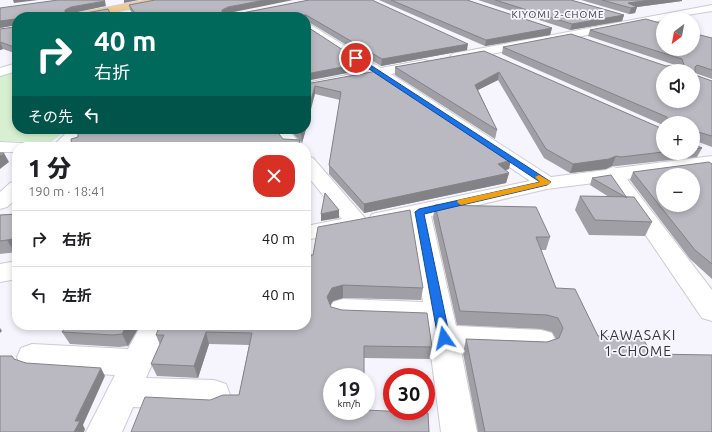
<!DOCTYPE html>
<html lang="ja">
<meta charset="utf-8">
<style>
:root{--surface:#fff;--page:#f6f6f6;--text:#202124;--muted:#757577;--line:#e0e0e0}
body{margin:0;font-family:Ubuntu,"Noto Sans JP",sans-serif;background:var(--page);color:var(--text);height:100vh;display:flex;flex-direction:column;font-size:15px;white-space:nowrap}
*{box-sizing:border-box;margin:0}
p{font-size:13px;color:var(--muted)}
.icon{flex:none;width:22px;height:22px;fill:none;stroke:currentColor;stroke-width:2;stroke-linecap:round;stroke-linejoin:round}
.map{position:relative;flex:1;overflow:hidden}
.details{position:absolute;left:12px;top:142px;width:299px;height:188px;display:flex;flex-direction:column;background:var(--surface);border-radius:16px;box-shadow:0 2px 6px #0003}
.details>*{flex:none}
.top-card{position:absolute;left:12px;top:12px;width:299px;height:122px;border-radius:16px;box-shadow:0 2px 6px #0003;background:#00695c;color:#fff;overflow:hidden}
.needle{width:26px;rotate:212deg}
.fabs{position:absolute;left:656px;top:12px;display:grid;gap:8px}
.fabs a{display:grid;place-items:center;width:44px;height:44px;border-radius:50%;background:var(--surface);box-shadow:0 2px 6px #0003;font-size:20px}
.speed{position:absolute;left:323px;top:368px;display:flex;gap:8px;font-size:20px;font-weight:700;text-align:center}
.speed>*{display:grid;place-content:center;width:52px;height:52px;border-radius:50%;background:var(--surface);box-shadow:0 2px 6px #0003;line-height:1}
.speed small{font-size:10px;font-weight:400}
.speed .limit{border:6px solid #d22;background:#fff;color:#111}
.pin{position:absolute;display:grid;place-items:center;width:34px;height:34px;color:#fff;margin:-17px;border:2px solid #fff;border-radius:50%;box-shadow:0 1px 4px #0007}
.me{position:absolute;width:44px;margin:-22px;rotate:349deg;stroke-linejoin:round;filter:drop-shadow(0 0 3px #0008)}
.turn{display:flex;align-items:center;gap:14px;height:84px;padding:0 16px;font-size:18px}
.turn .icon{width:52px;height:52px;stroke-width:2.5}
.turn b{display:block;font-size:28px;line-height:34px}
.then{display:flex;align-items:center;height:38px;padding:0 16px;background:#0003;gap:8px;font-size:15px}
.round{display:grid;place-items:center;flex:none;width:42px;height:42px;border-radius:16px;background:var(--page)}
.headline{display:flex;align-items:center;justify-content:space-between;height:68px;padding:0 16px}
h1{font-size:24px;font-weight:800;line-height:30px}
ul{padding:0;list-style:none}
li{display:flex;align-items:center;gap:12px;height:56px;padding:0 16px;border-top:1px solid var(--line)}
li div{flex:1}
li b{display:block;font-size:15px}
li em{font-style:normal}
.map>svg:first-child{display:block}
.green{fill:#d7f0d1}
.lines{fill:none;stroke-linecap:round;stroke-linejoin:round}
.minor-casing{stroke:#cccbd3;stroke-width:2}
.major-casing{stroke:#d2d2d3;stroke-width:2}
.minor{fill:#fff;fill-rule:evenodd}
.major{fill:#f2c894;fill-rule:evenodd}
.wall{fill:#a09fa6}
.shaded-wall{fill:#828287}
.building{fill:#bab9c1;stroke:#828287;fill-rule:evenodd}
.route{fill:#1a73e8;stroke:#114b97}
.slow{fill:#f59e0b}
.labels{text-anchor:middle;stroke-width:3.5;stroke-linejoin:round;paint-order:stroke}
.far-neighbourhood-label{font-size:10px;letter-spacing:1px;fill:#333339;stroke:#f6f5fd}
.near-neighbourhood-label{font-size:14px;letter-spacing:1px;fill:#333339;stroke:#f6f5fd}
</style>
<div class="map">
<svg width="712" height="432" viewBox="0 0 712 432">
<rect width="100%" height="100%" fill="#f6f5fd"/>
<!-- green -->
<path class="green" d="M 17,69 L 17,129 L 63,129 L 63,133 L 51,142 L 0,141 L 0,74 Z"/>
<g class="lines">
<!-- minor casing -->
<g class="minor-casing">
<path id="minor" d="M 712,5 L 712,11 L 663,19 L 663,20 L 456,61 L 452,60 L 450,57 L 452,54 L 456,53 Z
M 306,22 L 381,68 L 424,60 L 428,61 L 430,64 L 428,67 L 391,74 L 551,177 L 606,170 L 613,167 L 617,168 L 712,156 L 712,168 L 627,179 L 712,290 L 712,321 L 702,318 L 609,181 L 547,189 L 431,216 L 456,326 L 541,330 L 552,333 L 556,342 L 552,351 L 541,354 L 461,351 L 477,432 L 441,432 L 427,324 L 343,321 L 333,318 L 329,310 L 333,302 L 343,299 L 423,302 L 410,220 L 380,226 L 372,224 L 369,219 L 372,214 L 530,181 L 377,77 L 306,91 L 306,83 L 367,71 L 306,30 Z
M 17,63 L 17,71 L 0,76 L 0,68 Z
M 70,129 L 102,129 L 100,133 L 82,136 L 71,147 L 52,147 Z
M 271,129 L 288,129 L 303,147 L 285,147 Z
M 0,142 L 23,143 L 26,147 L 17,147 L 17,152 L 0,152 Z
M 306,156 L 313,158 L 365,218 L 368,223 L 365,228 L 306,240 L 306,226 L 342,219 L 306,174 Z
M 17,181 L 17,198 L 7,207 L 0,209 L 0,192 L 10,183 Z
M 17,261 L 17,279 L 0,282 L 0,264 Z
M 141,325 L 169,325 L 146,378 L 214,380 L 226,384 L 230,395 L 226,406 L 214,410 L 133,407 L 122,432 L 86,432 L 115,375 L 32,370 L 21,366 L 17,357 L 21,348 L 32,344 L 128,349 Z"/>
</g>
<!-- major casing -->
<g class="major-casing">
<path id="major" d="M 147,0 L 165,0 L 161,3 L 88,17 L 68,17 L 73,14 Z"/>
</g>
<!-- minor -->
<use href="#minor" class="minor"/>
<!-- major -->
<use href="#major" class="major"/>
</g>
<!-- wall -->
<path class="wall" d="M 309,0 L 467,50 L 381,66 L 307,21 L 306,21 L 306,17 L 135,17 L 130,10 L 129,5 L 230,12 L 242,13 Z
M 379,0 L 467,0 L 552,28 L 550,35 L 485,46 Z
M 478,0 L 571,0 L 624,15 L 622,21 L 570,30 Z
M 581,0 L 682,0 L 682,1 L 637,7 L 635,13 L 629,14 Z
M 106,6 L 73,12 L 112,17 L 17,17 L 17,54 L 3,49 L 0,50 L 0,29 L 15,27 L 15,25 L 0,28 L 0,8 Z
M 590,30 L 696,34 L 712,38 L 712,79 L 695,73 L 695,75 L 712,81 L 712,147 L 696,141 L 695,145 L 702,148 L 697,157 L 617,166 L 612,166 L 606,169 L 570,173 L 544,158 L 498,80 L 478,90 L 497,130 L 495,139 L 395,75 L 395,67 L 484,51 L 663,129 L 663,153 L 693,153 L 693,123 L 663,123 L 663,125 L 502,54 L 503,47 L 666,66 L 675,65 L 588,36 Z
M 377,71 L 509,169 L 505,170 L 509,173 L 506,183 L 364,213 L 329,174 L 329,165 L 340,100 L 315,94 L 306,84 Z
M 289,129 L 306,129 L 302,143 L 300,141 L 78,137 L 299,140 Z
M 712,164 L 712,279 L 690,259 L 630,180 L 633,172 Z
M 592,178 L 627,197 L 652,222 L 645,236 L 589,235 L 575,210 L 580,196 L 609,197 L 590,185 Z
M 435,205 L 550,237 L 546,250 L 541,250 L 556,288 L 598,336 L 651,354 L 712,432 L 478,432 L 463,353 L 466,339 L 547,342 L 556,339 L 552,332 L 541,329 L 457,325 L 433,218 Z
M 17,214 L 17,252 L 0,254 L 0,215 Z
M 311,255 L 423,288 L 421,300 L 343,298 L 333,301 L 330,305 L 331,307 L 432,347 L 430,359 L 364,358 L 332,411 L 429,432 L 210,400 L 239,395 L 249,345 L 209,344 L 198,378 L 157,376 L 151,364 L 160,345 L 156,335 L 306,325 Z
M 17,300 L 17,309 L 14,305 Z
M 67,325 L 140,325 L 128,346 L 119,347 L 70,344 L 62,332 Z"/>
<!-- shaded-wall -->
<path class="shaded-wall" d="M 13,0 L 38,0 L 14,3 Z
M 124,0 L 139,0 L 124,3 Z
M 265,0 L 293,0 L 229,13 L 222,12 L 222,10 L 228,7 Z
M 651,0 L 682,0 L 682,1 L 637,7 L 635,13 L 629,14 L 631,8 L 628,3 Z
M 105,1 L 106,6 L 73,13 L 65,12 L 65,10 L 71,7 Z
M 304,15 L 306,15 L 307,21 L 306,21 L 306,17 L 305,17 Z
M 624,15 L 622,21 L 570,30 L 572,24 Z
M 15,19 L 17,25 L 0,28 L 0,21 Z
M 552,28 L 550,35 L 485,46 L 486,40 Z
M 0,42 L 3,49 L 0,50 Z
M 468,44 L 467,50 L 381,66 L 382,59 Z
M 363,63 L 363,70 L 306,81 L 306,74 Z
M 499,72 L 498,80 L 474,92 L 475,85 Z
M 315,86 L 315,94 L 306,128 L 306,117 Z
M 303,129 L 306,129 L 302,143 L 301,134 Z
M 300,140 L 300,147 L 297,147 Z
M 4,153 L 9,162 L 0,169 L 0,156 Z
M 616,156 L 612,166 L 606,169 L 570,173 L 573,164 Z
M 511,160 L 509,169 L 496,173 L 498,164 Z
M 509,173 L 506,183 L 364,213 L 364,204 Z
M 339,210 L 339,218 L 321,221 L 321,214 Z
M 17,238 L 17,252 L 15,253 L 7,240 Z
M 343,285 L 343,298 L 333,301 L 328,309 L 327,297 L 332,288 Z
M 127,325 L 140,325 L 128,346 L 122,334 Z
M 0,328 L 2,331 L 0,333 Z
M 206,332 L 209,344 L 198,378 L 194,366 Z
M 101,368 L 105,376 L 83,425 L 85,429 L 84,432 L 74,432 L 75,421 Z"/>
<!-- building -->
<path class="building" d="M 58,0 L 104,0 L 105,1 L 71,7 L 65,10 L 65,12 L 86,13 L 108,9 L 112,17 L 17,17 L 17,48 L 0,42 L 0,29 L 15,27 L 15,19 L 0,21 L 0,8 Z
M 155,0 L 265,0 L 228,7 L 222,10 L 222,12 L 242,13 L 309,0 L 372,0 L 468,44 L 382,59 L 306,15 L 304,15 L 305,17 L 138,17 L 129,5 Z
M 391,0 L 467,0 L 552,28 L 486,40 Z
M 495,0 L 571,0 L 624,15 L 572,24 Z
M 602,0 L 651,0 L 628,3 L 637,7 L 631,8 Z
M 646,19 L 663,24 L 663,49 L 693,49 L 693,32 L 694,32 L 696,34 L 712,38 L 712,70 L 697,65 L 695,67 L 695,75 L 712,81 L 712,136 L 698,132 L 696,133 L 695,145 L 702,148 L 693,149 L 693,123 L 667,123 L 667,117 L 503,47 L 571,34 L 666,66 L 684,65 L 682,59 L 590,30 ZM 663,71 L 693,71 L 693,101 L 663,101 Z
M 306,26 L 363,63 L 306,74 Z
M 484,51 L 663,129 L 663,152 L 621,157 L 616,156 L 609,159 L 573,164 L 546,149 L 499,72 L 475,85 L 497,130 L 395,67 Z
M 377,71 L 511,160 L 498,164 L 509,173 L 364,204 L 329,165 L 341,92 L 315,86 L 306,117 L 306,84 Z
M 86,129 L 275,129 L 283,139 L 300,140 L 297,147 L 72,147 L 71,139 L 78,137 L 78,131 Z
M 296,129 L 303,129 L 301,134 Z
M 0,153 L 4,153 L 0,156 Z
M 709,162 L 712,164 L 712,264 L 695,250 L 633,172 ZM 663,175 L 693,175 L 693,205 L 663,205 Z
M 611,175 L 627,198 L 592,178 Z
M 325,193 L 339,210 L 321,214 Z
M 580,196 L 634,197 L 652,222 L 595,220 Z
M 435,205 L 536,207 L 550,237 L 536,237 L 556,288 L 575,289 L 598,336 L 643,338 L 651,354 L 712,355 L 712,432 L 485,432 L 466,339 L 547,342 L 559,338 L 563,328 L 558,318 L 547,315 L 460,311 Z
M 410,210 L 423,288 L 343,285 L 332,288 L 327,297 L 331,307 L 342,310 L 427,313 L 432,347 L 364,346 L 364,377 L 332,377 L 332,411 L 366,411 L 366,410 L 428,413 L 429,432 L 131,432 L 145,397 L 210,400 L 223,395 L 239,395 L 252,333 L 206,332 L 194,366 L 151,364 L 164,335 L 156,335 L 160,325 L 306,325 L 306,286 L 311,255 L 313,255 L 318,227 Z
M 17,214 L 17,238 L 7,240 L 0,241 L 0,215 Z
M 17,300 L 17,305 L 14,305 Z
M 67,325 L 127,325 L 122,334 L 113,335 L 62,332 Z
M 0,356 L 12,356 L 14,359 L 26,363 L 101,368 L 75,421 L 80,421 L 74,432 L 0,432 Z"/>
<!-- route -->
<path class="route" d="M 354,57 L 358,57 L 551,182 L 547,185 L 424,214 L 450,338 L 448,342 L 444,343 L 440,342 L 438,338 L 415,212 L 419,209 L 540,182 L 354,59 Z"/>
<!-- slow -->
<path class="slow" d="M 539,175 L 551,182 L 550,184 L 461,205 L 457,202 L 458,200 L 540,182 L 535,177 Z"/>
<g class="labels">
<!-- far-neighbourhood labels -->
<g class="far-neighbourhood-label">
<text x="558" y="18">KIYOMI 2-CHOME</text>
</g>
<!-- near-neighbourhood labels -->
<g class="near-neighbourhood-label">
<text x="638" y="340">KAWASAKI<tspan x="638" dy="16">1-CHOME</tspan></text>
</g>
</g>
</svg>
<div class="fabs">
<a><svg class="needle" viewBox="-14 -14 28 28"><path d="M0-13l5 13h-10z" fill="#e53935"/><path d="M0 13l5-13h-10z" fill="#757577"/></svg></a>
<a><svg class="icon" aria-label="sound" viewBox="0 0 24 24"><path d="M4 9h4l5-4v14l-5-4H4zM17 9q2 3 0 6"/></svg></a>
<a>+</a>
<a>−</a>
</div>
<div class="speed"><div>19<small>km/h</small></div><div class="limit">30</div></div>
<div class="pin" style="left:356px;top:58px;background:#d93025"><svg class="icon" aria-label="arrive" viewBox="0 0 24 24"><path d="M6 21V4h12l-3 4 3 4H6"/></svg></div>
<svg class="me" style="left:444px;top:338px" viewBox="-20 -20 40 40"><path d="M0-17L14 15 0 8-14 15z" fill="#1a73e8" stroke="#fff" stroke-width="4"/></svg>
<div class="top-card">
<div class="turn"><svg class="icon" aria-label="right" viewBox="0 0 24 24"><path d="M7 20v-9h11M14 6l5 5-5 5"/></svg><div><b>40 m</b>右折</div></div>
<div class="then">その先<svg class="icon" aria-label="left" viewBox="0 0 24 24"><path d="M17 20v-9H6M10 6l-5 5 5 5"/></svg></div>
</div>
<section class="details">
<div class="headline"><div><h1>1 分</h1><p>190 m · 18:41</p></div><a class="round" style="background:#d93025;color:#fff"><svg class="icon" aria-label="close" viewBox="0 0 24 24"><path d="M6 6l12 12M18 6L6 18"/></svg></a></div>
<ul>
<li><svg class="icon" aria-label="right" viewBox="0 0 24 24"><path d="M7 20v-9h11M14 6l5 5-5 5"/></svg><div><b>右折</b></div><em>40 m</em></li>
<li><svg class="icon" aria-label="left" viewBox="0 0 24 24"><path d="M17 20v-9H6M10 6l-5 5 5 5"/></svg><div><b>左折</b></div><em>40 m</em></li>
</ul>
</section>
</div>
